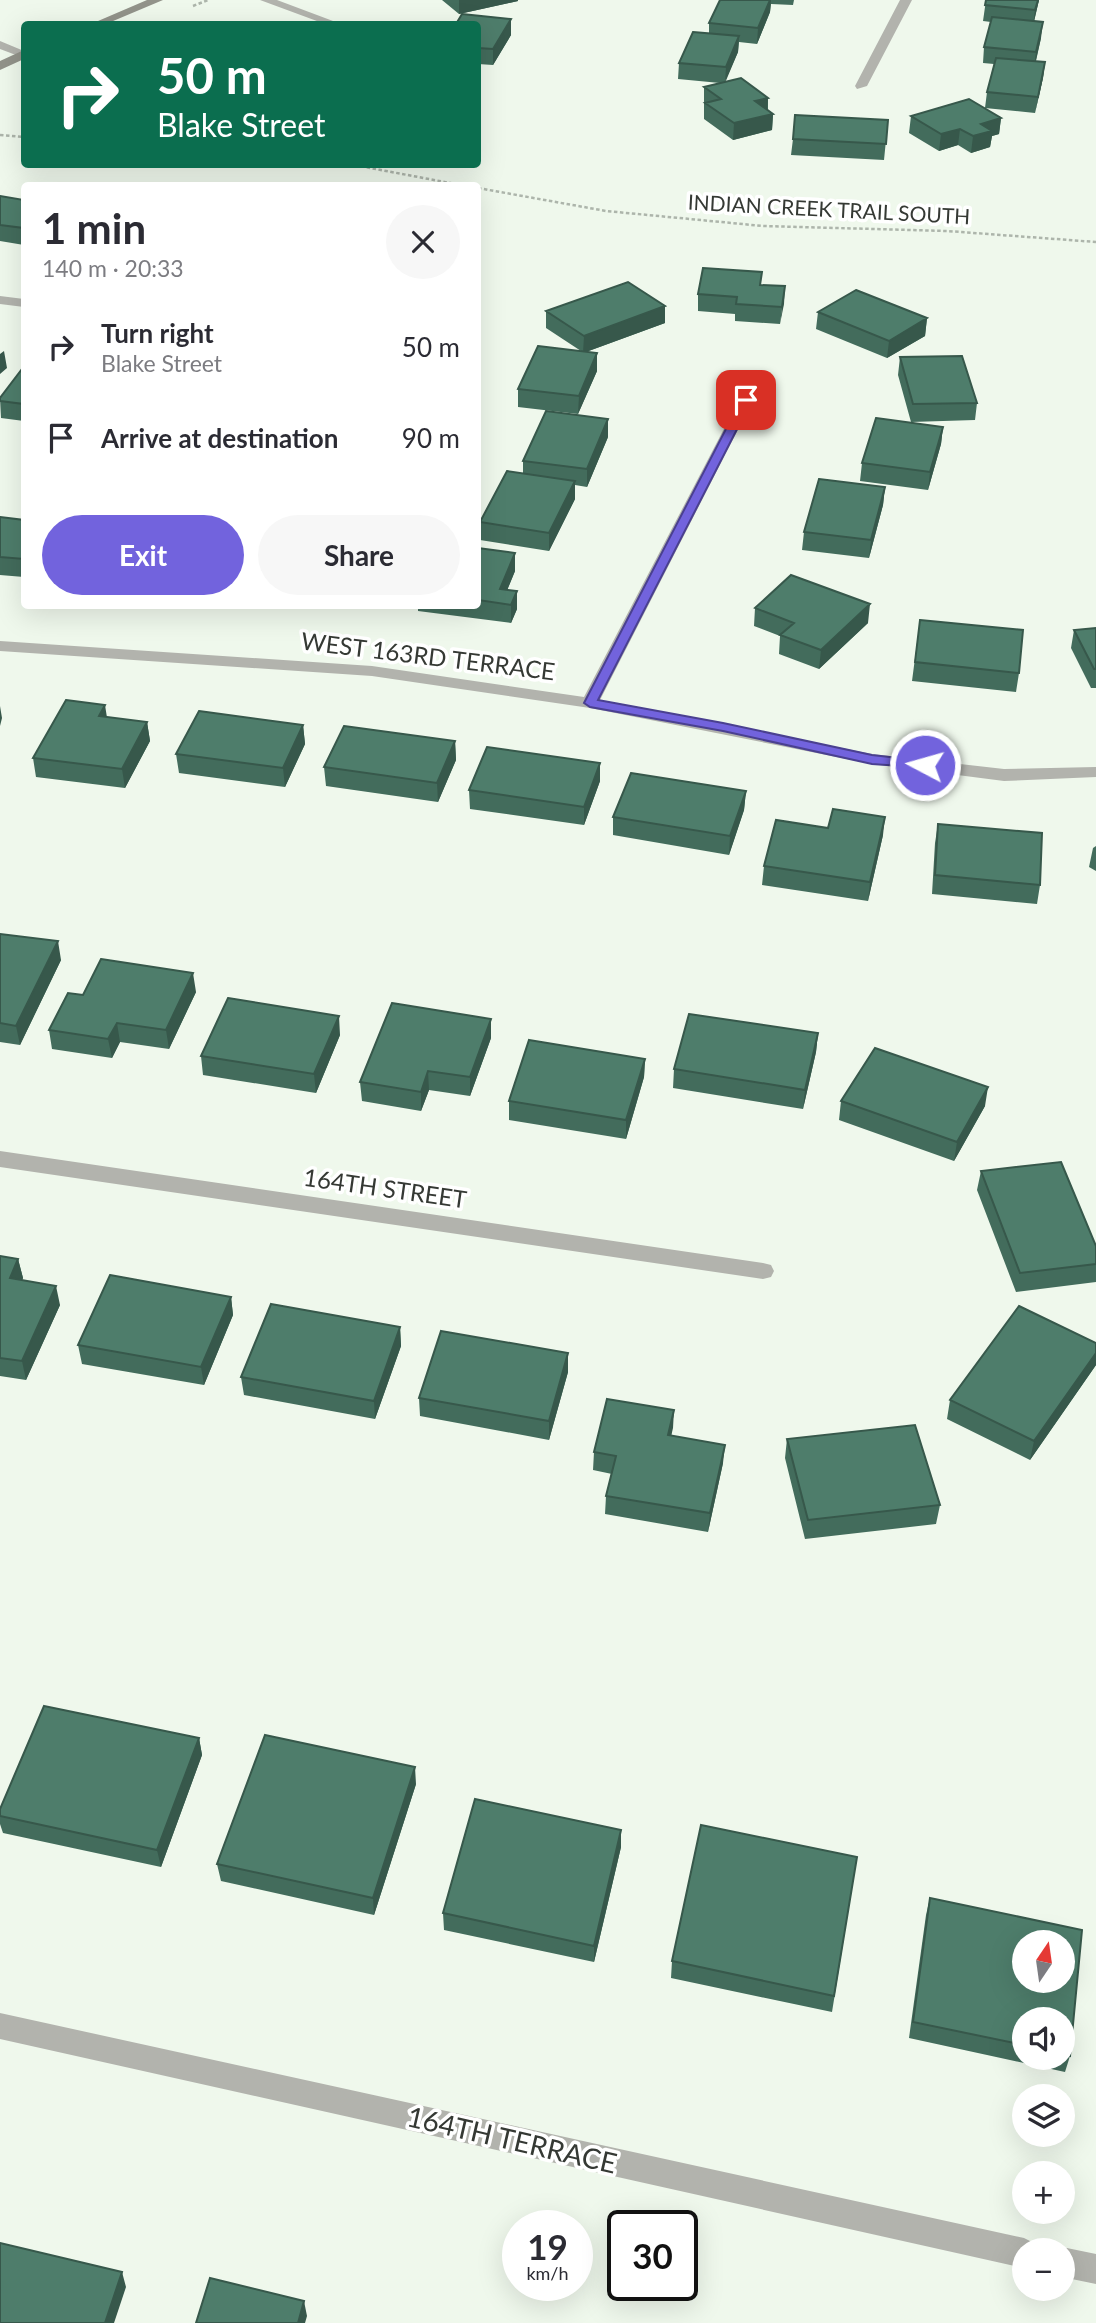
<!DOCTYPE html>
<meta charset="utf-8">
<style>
:root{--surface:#fff;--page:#f7f7f7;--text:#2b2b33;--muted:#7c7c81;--accent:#7263dd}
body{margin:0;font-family:Lato,sans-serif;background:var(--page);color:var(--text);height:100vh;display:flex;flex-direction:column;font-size:26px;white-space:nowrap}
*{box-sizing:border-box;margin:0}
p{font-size:23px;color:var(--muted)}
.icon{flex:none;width:38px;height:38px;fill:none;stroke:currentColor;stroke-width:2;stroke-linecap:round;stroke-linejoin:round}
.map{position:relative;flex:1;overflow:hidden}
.side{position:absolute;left:21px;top:182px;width:460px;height:427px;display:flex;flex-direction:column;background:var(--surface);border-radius:7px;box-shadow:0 7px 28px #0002}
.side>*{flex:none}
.banner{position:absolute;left:21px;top:21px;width:460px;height:147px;border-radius:7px;box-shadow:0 7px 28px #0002;background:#0b6e4f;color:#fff;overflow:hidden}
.needle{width:46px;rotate:13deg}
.controls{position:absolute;left:1012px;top:1930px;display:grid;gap:14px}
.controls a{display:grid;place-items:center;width:63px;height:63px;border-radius:50%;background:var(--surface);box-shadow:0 7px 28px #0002;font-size:35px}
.speed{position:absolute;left:502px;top:2210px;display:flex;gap:14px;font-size:35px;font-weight:700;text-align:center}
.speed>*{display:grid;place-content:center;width:91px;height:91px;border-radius:50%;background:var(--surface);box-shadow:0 7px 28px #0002;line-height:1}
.speed small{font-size:18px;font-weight:400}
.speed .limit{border:4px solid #111;border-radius:10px;background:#fff;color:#111}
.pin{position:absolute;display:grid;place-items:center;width:60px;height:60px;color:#fff;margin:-30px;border-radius:14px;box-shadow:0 4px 10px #0006}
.me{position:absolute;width:77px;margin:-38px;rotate:276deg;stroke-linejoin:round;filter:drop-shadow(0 0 5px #0008)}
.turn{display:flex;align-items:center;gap:24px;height:147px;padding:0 21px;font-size:32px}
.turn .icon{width:91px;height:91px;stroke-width:2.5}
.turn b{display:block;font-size:49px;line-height:60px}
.round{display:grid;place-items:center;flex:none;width:74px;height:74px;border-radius:37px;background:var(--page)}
.headline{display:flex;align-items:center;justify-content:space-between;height:119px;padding:0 21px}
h1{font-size:42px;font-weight:700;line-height:52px}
.button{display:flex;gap:14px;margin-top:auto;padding:14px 21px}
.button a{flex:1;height:80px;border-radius:42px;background:var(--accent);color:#fff;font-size:28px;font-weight:700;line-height:80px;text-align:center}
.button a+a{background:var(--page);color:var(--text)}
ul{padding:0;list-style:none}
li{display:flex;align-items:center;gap:21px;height:91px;padding:0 21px}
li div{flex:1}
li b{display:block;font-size:26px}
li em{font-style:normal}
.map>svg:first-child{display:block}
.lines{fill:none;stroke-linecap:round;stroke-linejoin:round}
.path{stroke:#adb5ab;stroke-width:2.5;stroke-dasharray:3.5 2.5;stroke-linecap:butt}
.street{fill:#b2b3ad;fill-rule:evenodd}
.secondary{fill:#92938a;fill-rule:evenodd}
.wall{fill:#436c5c;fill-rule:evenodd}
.shaded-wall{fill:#37584b}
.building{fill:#4e7d6b;stroke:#37584b;stroke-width:2;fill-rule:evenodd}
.route{fill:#7263dd;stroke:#4a4090;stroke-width:2}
.labels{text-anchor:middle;stroke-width:7;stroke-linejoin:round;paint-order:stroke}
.far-street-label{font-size:21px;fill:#353934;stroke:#fff}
.street-label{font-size:24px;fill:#353934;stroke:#fff}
.near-street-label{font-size:28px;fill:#353934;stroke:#fff}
</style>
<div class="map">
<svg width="1096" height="2323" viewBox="0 0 1096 2323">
<rect width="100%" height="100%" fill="#eff8ec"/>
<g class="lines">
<!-- path -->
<path class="path" d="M 193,6 L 208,0
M 0,135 L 24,137
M 349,164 L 466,186
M 478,188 L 606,211 L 763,226 L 947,231 L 1096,242"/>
<!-- street -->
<path class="street" d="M 260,0 L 277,0 L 341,24 L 325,24 Z
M 900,0 L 912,0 L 867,86 L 857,89 L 855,86 Z
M 0,41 L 24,51 L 24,58 L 0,49 Z
M 0,296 L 24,299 L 24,307 L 0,304 Z
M 746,396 L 753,400 L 600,700 L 872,754 L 1004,769 L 1096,767 L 1096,777 L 1004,781 L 872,764 L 590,708 L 372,676 L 0,651 L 0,641 L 372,666 L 584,697 L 739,400 Z
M 0,1151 L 763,1263 L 771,1265 L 774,1271 L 771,1277 L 763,1279 L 0,1167 Z
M 0,2013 L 1024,2238 L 1034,2243 L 1038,2250 L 1024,2250 L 1024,2268 L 0,2039 Z
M 1062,2247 L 1096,2254 L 1096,2284 L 1062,2277 L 1062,2250 L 1054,2250 Z"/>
<!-- secondary -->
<path class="secondary" d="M 147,0 L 163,0 L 106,24 L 91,24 Z
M 24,50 L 24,59 L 0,70 L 0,61 Z"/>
</g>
<!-- wall -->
<path class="wall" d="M 442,0 L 518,0 L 518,1 L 459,14 Z
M 720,0 L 794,0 L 793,5 L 771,4 L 770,12 L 757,44 L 739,42 L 738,52 L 725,81 L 768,98 L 768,110 L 773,114 L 772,130 L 733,140 L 704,119 L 704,87 L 720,83 L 678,79 L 679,63 L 709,33 L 709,23 Z
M 986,0 L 1039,0 L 1034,21 L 1041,38 L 1036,61 L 1045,62 L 1043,78 L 1035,113 L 985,108 L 987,92 L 994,64 L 983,63 L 984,47 L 991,22 L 983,21 Z
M 511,19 L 511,35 L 493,65 L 478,64 L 478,24 Z
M 911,116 L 1001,118 L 999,134 L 992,136 L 990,147 L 971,153 L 958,145 L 939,151 L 909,133 Z
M 888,120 L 884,160 L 791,155 L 793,139 Z
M 0,196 L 24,200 L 24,245 L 0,241 Z
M 762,285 L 785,286 L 780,324 L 735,321 L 735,314 L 698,311 L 698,294 Z
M 546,311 L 665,323 L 586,352 L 597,371 L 578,414 L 518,407 L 518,389 L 581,351 L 546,328 Z
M 818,312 L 927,318 L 925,336 L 887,358 L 816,329 Z
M 900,357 L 977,403 L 975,420 L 911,422 L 898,375 Z
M 24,369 L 24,421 L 1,418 L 0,398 Z
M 943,427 L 941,444 L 928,490 L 860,481 L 862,463 Z
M 608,437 L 587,487 L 575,485 L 575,499 L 549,551 L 480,540 L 480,522 L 523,474 L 523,461 Z
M 885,487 L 883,505 L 869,558 L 802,550 L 804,532 Z
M 0,517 L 24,520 L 24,577 L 0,575 Z
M 478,548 L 515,553 L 515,571 L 507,590 L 517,609 L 511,623 L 418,611 L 418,606 L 478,606 Z
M 755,608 L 868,623 L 819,669 L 779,654 L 780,636 L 754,626 Z
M 920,620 L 1019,673 L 1016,692 L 912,681 Z
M 1096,628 L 1096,688 L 1091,688 L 1071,648 L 1074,630 Z
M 107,717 L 147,722 L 150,741 L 125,788 L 36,777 L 33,758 Z
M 303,725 L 305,744 L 285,787 L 179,773 L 176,754 Z
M 455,741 L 456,760 L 438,802 L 326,786 L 324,767 Z
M 600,763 L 600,781 L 584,825 L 470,809 L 469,790 Z
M 746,791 L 744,810 L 729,855 L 613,835 L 613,817 Z
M 938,824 L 1040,885 L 1037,904 L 932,894 L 935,843 Z
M 883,835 L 868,901 L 762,885 L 764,866 Z
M 1096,846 L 1096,871 L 1089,867 L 1093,848 Z
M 0,934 L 61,960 L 20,1045 L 0,1042 Z
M 196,992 L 169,1049 L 120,1042 L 112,1058 L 52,1049 L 49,1030 L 83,995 Z
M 818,1033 L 816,1052 L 803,1109 L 673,1088 L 674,1069 Z
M 340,1035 L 316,1093 L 203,1075 L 201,1056 Z
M 491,1038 L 470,1096 L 429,1090 L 421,1111 L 362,1101 L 360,1082 Z
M 645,1059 L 644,1077 L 626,1139 L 509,1120 L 509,1101 Z
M 841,1101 L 985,1106 L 954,1161 L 839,1120 Z
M 981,1171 L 1096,1246 L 1096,1282 L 1016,1292 L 977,1190 Z
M 0,1256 L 18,1259 L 23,1278 L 22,1280 L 60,1305 L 26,1380 L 0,1376 Z
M 231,1297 L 233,1315 L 204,1385 L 82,1364 L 78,1345 Z
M 400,1327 L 401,1346 L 375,1419 L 244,1395 L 241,1377 Z
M 1096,1343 L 1096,1365 L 1030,1460 L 947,1419 L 950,1400 Z
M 568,1353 L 568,1372 L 549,1440 L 420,1416 L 419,1398 Z
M 674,1410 L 671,1436 L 723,1463 L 708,1532 L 605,1514 L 606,1496 L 612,1474 L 593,1470 L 594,1452 Z
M 787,1439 L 940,1505 L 936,1524 L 805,1539 L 785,1458 Z
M 199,1738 L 202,1755 L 161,1867 L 3,1833 L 0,1824 L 0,1816 Z
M 416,1784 L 374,1915 L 221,1881 L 217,1864 Z
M 621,1830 L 621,1847 L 594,1962 L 444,1930 L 443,1913 Z
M 857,1857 L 832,2012 L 671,1978 L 672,1961 Z
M 930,1898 L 1082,1930 L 1070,2056 L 1065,2072 L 909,2038 L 926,1915 ZM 1024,1942 L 1062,1942 L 1062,1981 L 1024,1981 ZM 1024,2020 L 1062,2020 L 1062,2058 L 1024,2058 Z"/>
<!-- shaded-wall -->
<path class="shaded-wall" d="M 459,0 L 518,0 L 518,1 L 459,14 Z
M 770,0 L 771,0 L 770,12 L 757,44 L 758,28 Z
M 1038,0 L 1039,0 L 1033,26 L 1035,10 Z
M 511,19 L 511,35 L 493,65 L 493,49 Z
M 1043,22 L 1041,38 L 1034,68 L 1036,52 Z
M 739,36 L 738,52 L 725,83 L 726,67 Z
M 1045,62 L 1043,78 L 1035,113 L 1038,97 Z
M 768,98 L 767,114 L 755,101 Z
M 773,114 L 772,130 L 733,140 L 734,123 Z
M 1001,118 L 999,134 L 992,136 L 990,147 L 971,153 L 973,136 L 981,124 Z
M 960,129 L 958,145 L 939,151 L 941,134 Z
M 785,286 L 784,304 L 780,324 L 782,307 Z
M 665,306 L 665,323 L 583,353 L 584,336 Z
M 927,318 L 925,336 L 887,358 L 889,341 Z
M 4,351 L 7,368 L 0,374 L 0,354 Z
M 597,353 L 597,371 L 578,414 L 579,396 Z
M 608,419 L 608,437 L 587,487 L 587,469 Z
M 943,427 L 941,444 L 928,490 L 930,472 Z
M 575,481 L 575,499 L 549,551 L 549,533 Z
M 885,487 L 883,505 L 869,558 L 871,540 Z
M 515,553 L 515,571 L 502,603 L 500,589 Z
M 517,591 L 517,609 L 511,623 L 511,605 Z
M 870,604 L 868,623 L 819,669 L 821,650 Z
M 105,705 L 108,724 L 99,716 Z
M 0,706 L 2,718 L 0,726 Z
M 147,722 L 150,741 L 125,788 L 122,769 Z
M 303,725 L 305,744 L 285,787 L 283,768 Z
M 455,741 L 456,760 L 438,802 L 437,783 Z
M 600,763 L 600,781 L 584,825 L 584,807 Z
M 746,791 L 744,810 L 729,855 L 730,836 Z
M 885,817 L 883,835 L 868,901 L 870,882 Z
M 58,941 L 61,960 L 20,1045 L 16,1026 Z
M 193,973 L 196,992 L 169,1049 L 166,1030 Z
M 339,1016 L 340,1035 L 316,1093 L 314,1074 Z
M 491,1019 L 491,1038 L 470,1096 L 470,1077 Z
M 117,1023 L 120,1042 L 112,1058 L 108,1039 Z
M 818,1033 L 816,1052 L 803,1109 L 805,1090 Z
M 645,1059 L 644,1077 L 626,1139 L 626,1120 Z
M 428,1071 L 429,1090 L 421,1111 L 421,1092 Z
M 988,1087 L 985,1106 L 954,1161 L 957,1142 Z
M 18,1259 L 23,1278 L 14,1297 L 10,1278 Z
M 56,1286 L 60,1305 L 26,1380 L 22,1361 Z
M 231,1297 L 233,1315 L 204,1385 L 201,1367 Z
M 400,1327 L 401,1346 L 375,1419 L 374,1401 Z
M 568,1353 L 568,1372 L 549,1440 L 549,1421 Z
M 1096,1353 L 1096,1365 L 1030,1460 L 1034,1441 Z
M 674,1410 L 673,1428 L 667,1454 L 668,1435 Z
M 725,1445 L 723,1463 L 708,1532 L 710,1513 Z
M 199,1738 L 202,1755 L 161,1867 L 157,1850 Z
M 415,1767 L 416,1784 L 374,1915 L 373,1898 Z
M 621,1830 L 621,1847 L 594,1962 L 594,1946 Z
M 122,2272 L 126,2287 L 114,2323 L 105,2323 Z
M 304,2301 L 307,2316 L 305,2323 L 298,2323 Z"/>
<!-- building -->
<path class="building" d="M 720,0 L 770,0 L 758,28 L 709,23 Z
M 986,0 L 1038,0 L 1035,10 L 985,5 Z
M 462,14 L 511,19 L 493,49 L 478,48 L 478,24 L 456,24 Z
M 992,17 L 1043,22 L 1036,52 L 984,47 Z
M 693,32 L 739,36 L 726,67 L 679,63 Z
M 996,58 L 1045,62 L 1038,97 L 987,92 Z
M 741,78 L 768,98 L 755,101 L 773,114 L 734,123 L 705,103 L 721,99 L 704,87 Z
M 969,99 L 1001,118 L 981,124 L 992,131 L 973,136 L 960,129 L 941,134 L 911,116 Z
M 795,115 L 888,120 L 886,144 L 793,139 Z
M 0,196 L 24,200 L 24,228 L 0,225 Z
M 703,268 L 762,272 L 760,285 L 785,286 L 782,307 L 736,304 L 737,297 L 698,294 Z
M 628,282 L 665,306 L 584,336 L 546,311 Z
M 856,290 L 927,318 L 889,341 L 818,312 Z
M 538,346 L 597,353 L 579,396 L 518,389 Z
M 962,356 L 977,403 L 913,404 L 900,357 Z
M 22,369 L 24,369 L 24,404 L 0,401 L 0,398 Z
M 546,411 L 608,419 L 587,469 L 523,461 Z
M 876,418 L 943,427 L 930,472 L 862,463 Z
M 507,471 L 575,481 L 549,533 L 480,522 Z
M 819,479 L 885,487 L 871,540 L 804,532 Z
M 0,517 L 24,520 L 24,559 L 0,557 Z
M 478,548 L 515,553 L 500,589 L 517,591 L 511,605 L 478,600 Z
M 791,575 L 870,604 L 821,650 L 780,635 L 794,623 L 755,608 Z
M 920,620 L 1023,630 L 1019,673 L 915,662 Z
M 1096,628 L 1096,669 L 1094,669 L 1074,630 Z
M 66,700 L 105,705 L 99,716 L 147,722 L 122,769 L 33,758 Z
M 199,711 L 303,725 L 283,768 L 176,754 Z
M 344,726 L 455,741 L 437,783 L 324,767 Z
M 487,747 L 600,763 L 584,807 L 469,790 Z
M 631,773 L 746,791 L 730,836 L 613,817 Z
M 833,809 L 885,817 L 870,882 L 764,866 L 776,820 L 828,828 Z
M 938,824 L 1042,833 L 1040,885 L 935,875 Z
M 0,934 L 58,941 L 16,1026 L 0,1023 Z
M 101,959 L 193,973 L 166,1030 L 117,1023 L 108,1039 L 49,1030 L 68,993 L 83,995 Z
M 228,998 L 339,1016 L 314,1074 L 201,1056 Z
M 392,1003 L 491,1019 L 470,1077 L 428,1071 L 421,1092 L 360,1082 Z
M 689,1014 L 818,1033 L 805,1090 L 674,1069 Z
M 529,1040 L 645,1059 L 626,1120 L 509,1101 Z
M 875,1048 L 988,1087 L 957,1142 L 841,1101 Z
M 1061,1162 L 1096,1246 L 1096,1264 L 1020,1273 L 981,1171 Z
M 0,1256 L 18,1259 L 10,1278 L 56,1286 L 22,1361 L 0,1358 Z
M 110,1275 L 231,1297 L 201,1367 L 78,1345 Z
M 271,1304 L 400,1327 L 374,1401 L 241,1377 Z
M 1019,1306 L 1096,1343 L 1096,1353 L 1034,1441 L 950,1400 Z
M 441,1331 L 568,1353 L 549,1421 L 419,1398 Z
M 607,1399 L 674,1410 L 668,1435 L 725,1445 L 710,1513 L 606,1496 L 616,1456 L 594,1452 Z
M 915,1425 L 940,1505 L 808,1520 L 787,1439 Z
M 44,1706 L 199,1738 L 157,1850 L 0,1816 L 0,1809 Z
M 265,1735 L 415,1767 L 373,1898 L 217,1864 Z
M 475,1799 L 621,1830 L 594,1946 L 443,1913 Z
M 701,1825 L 857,1857 L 834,1996 L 672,1961 Z
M 930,1898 L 1082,1930 L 1070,2056 L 1062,2054 L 1062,2020 L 1024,2020 L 1024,2045 L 913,2022 ZM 1024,1942 L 1062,1942 L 1062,1981 L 1024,1981 Z
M 0,2243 L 122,2272 L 105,2323 L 0,2323 Z
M 210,2278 L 304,2301 L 298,2323 L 196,2323 Z"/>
<!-- route -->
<path class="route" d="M 746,396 L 752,400 L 598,700 L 723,723 L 872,755 L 925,761 L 932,765 L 930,768 L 872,764 L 723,731 L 590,707 L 584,703 L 741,400 Z"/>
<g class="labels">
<!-- far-street labels -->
<g class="far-street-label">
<text transform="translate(829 210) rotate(3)" y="7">INDIAN CREEK TRAIL SOUTH</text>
</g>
<!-- street labels -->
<g class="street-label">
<text transform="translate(428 657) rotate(7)" y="8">WEST 163RD TERRACE</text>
<text transform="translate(385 1189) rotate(8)" y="8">164TH STREET</text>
</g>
<!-- near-street labels -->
<g class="near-street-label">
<text transform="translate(512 2140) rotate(13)" y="10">164TH TERRACE</text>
</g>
</g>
</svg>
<div class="controls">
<a><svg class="needle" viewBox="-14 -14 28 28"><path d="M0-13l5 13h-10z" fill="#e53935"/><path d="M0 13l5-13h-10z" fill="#7c7c81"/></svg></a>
<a><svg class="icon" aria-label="sound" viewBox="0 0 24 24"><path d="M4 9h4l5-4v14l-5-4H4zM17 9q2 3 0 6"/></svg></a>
<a><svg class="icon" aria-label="layers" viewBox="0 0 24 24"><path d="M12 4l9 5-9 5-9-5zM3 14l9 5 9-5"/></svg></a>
<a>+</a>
<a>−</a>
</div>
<div class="speed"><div>19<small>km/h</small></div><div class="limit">30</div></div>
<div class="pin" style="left:746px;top:400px;background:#d93025"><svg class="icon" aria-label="arrive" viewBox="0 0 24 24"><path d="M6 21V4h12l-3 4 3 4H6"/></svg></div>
<svg class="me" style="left:925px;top:765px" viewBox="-20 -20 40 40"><circle r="17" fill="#7263dd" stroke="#fff" stroke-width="3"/><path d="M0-11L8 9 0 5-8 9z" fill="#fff"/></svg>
<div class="banner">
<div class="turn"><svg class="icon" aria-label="right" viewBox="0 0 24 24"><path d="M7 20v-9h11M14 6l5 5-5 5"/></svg><div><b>50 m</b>Blake Street</div></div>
</div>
<section class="side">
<div class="headline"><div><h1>1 min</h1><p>140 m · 20:33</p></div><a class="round"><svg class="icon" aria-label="close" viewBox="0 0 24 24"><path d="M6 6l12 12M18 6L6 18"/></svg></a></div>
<ul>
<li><svg class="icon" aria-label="right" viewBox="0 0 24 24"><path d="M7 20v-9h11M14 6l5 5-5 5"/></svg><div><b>Turn right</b><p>Blake Street</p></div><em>50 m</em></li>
<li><svg class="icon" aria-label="arrive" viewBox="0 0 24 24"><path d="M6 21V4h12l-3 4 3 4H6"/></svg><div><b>Arrive at destination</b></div><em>90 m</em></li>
</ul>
<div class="button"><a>Exit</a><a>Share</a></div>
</section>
</div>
